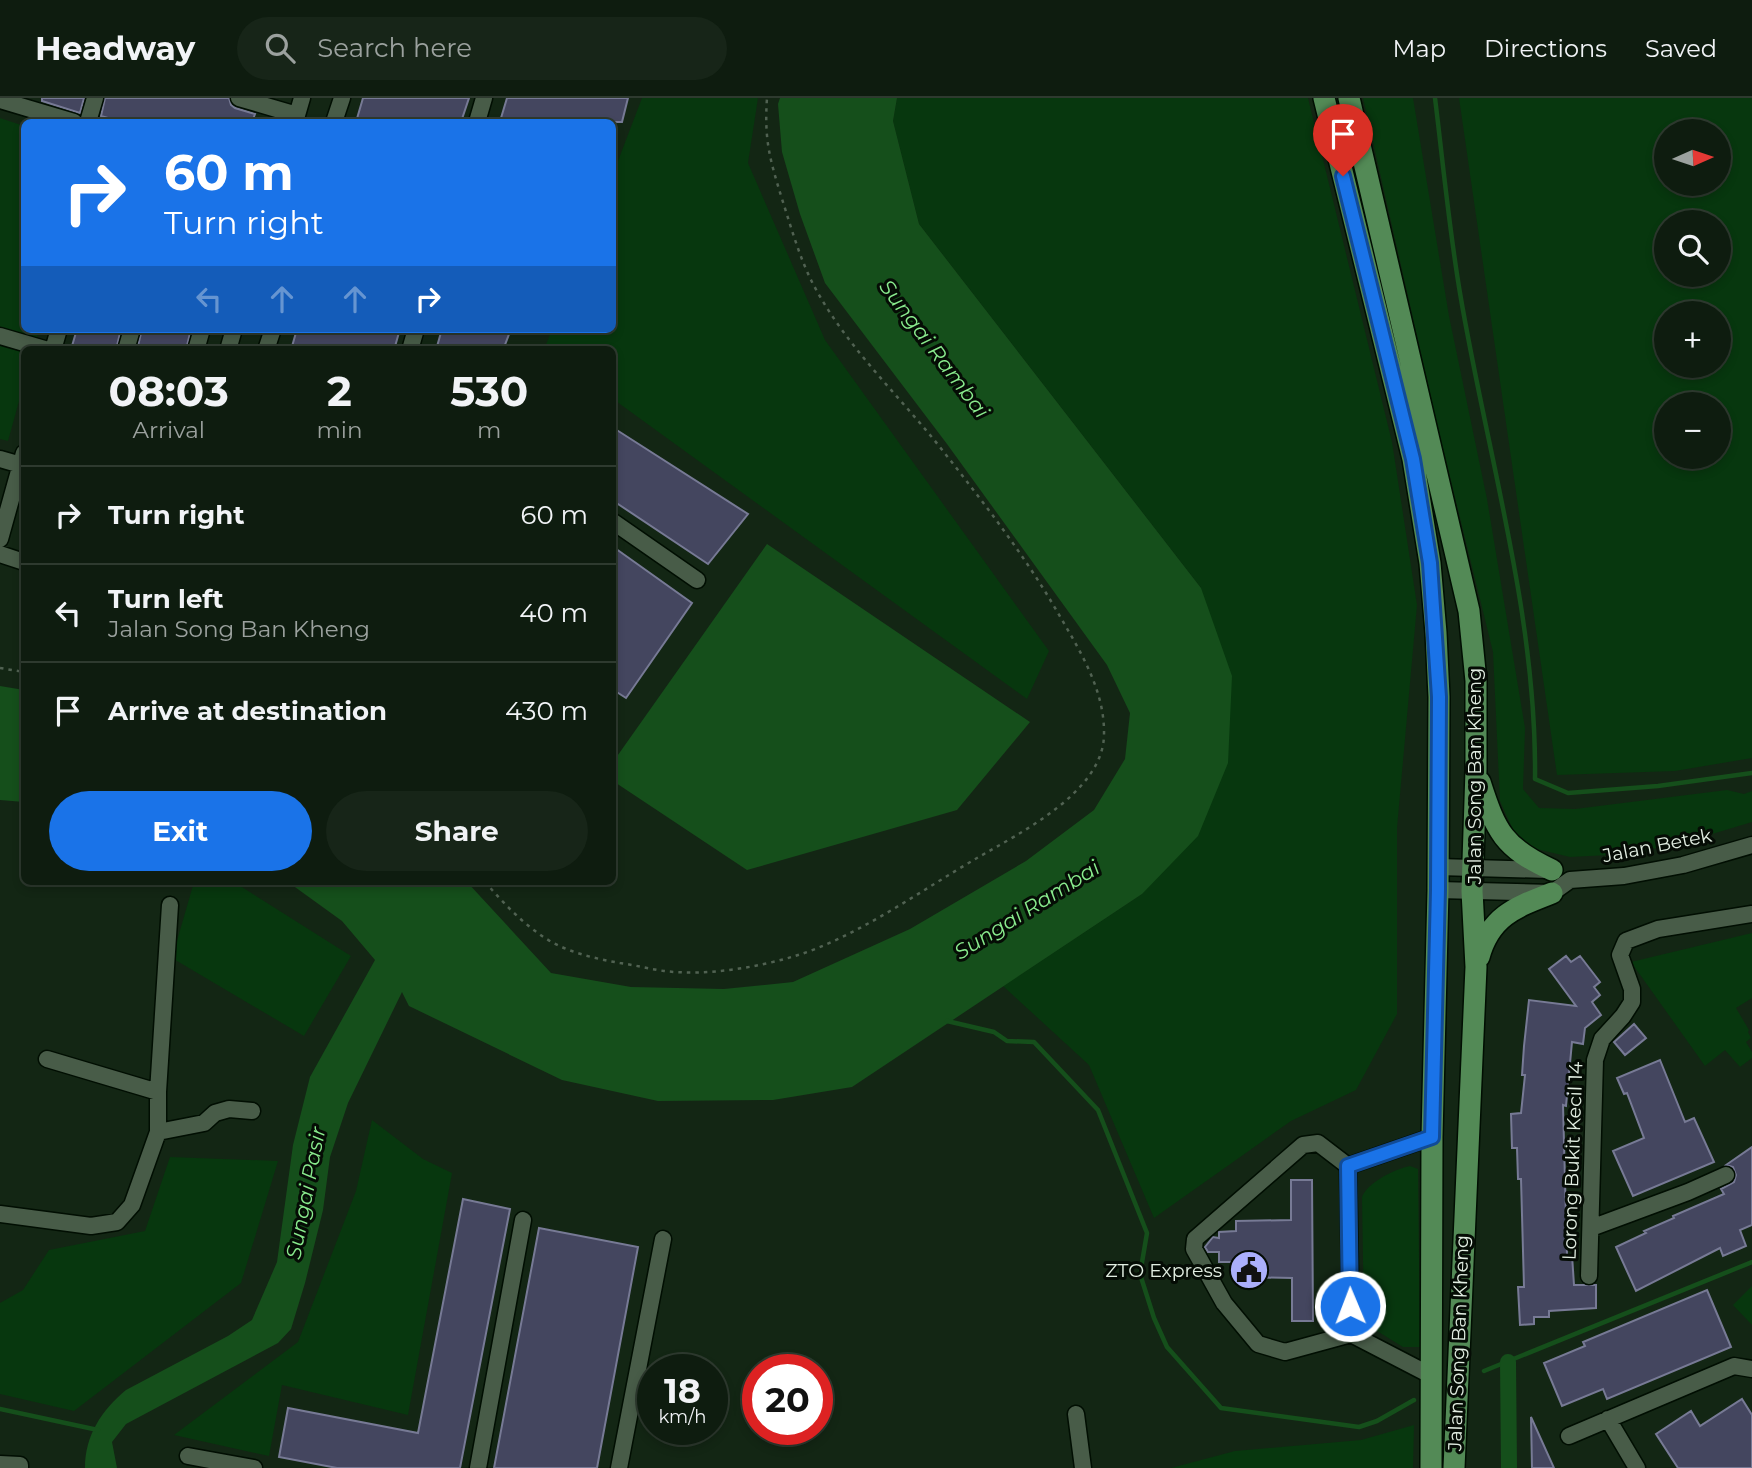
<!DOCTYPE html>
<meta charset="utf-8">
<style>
:root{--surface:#0e1c0f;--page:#172518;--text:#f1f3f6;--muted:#9ba19e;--line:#2e3a2f;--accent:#1a73e8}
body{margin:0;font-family:Montserrat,sans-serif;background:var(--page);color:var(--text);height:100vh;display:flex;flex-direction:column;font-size:26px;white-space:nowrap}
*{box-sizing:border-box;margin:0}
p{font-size:23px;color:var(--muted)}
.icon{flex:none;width:38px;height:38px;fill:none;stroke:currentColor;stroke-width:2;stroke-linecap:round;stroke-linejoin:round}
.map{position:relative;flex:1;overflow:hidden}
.side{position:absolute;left:21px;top:248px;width:595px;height:539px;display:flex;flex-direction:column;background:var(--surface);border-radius:10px;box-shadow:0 4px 10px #0003,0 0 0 2px var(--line)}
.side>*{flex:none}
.guide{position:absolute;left:21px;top:21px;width:595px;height:214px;border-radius:10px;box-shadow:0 4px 10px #0003,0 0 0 2px var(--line);background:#1a73e8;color:#fff;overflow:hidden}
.needle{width:46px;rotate:87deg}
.tools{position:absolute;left:1654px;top:21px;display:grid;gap:14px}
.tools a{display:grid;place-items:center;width:77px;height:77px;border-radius:50%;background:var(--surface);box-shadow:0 4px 10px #0003,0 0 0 2px var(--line);font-size:35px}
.speed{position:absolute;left:637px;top:1256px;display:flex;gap:14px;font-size:35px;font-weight:700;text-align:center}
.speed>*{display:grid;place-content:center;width:91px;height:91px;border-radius:50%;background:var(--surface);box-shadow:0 4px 10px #0003,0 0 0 2px var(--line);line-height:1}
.speed small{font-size:18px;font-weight:400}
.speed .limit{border:10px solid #d22;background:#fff;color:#111}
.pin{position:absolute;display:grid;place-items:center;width:60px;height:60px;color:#fff;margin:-72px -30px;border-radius:50% 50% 50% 0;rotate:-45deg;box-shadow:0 0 7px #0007}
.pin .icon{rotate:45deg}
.me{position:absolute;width:77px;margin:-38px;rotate:359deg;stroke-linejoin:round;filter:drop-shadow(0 0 5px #0008)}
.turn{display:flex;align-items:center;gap:24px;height:147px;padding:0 28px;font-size:32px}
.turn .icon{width:91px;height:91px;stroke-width:2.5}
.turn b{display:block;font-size:49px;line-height:60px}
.lanes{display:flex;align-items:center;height:66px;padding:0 28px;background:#0003;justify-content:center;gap:35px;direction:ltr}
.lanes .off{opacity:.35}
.eta{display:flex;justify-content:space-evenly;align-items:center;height:119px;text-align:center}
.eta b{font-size:42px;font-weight:700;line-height:49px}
.cta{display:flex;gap:14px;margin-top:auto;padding:14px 28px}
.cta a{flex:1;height:80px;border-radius:42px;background:var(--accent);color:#fff;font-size:28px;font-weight:700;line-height:80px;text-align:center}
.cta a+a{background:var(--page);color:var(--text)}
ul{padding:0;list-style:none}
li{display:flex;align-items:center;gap:21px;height:98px;padding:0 28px;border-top:2px solid var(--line)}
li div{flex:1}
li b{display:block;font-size:26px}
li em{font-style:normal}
header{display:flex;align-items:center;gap:42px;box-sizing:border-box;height:98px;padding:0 35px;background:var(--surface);border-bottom:2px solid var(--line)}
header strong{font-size:33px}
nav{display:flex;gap:38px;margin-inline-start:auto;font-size:24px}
.search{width:490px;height:63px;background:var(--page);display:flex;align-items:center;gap:18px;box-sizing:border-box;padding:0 24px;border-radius:38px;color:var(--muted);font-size:26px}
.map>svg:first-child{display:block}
.green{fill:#07370e;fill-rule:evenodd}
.water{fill:#154f1b}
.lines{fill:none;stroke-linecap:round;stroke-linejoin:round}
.stream{stroke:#154f1b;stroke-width:4.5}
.canal{stroke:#154f1b;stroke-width:16}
.building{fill:#44465f;stroke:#777a95;stroke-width:2}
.minor-casing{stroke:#010e02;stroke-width:19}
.major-casing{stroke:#010e02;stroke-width:24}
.path{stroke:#516252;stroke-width:2.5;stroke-dasharray:3.5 5;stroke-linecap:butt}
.minor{stroke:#485c48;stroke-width:16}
.major{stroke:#538a56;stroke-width:21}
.route-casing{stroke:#114b97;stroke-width:18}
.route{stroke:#1a73e8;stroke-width:12}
.labels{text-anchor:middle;stroke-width:6;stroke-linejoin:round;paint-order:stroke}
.street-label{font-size:19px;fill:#e1ede1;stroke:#050c05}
.poi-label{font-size:19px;fill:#e1ede1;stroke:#050c05;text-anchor:end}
.water-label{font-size:21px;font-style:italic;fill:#89eb8d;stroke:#050c05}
</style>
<header>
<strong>Headway</strong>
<div class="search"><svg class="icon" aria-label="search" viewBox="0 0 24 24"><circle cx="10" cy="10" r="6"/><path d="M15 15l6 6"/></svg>Search here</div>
<nav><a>Map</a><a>Directions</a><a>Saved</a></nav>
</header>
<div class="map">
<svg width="1752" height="1370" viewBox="0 0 1752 1370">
<rect width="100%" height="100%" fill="#132614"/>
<!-- green -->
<path class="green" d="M 642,0 L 758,0 L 748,65 L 825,242 L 1049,553 L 1027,601 L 613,301 L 612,252 L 544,252 L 552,231 L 612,231 L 613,76 Z
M 897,0 L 1308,0 L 1392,344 L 1417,507 L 1397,730 L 1397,916 L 1356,992 L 1291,1023 L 1154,1120 L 1089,967 L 1003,888 L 1142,796 L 1201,490 L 919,126 L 893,23 Z
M 1363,0 L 1413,0 L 1449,218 L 1487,401 L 1525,630 L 1523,691 L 1539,710 L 1575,711 L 1727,692 L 1744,696 L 1752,693 L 1752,724 L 1689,743 L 1628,756 L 1570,759 L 1528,749 L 1514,734 L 1500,703 L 1493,554 L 1438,330 Z
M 1459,0 L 1752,0 L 1752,660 L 1675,673 L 1557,677 ZM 1666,33 L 1718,33 L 1718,86 L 1666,86 ZM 1666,124 L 1718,124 L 1718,177 L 1666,177 ZM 1666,215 L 1718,215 L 1718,268 L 1666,268 ZM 1666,306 L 1718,306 L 1718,359 L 1666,359 Z
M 0,20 L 24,28 L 24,231 L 39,231 L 34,252 L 24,252 L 24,285 L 8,343 L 0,341 Z
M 194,784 L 234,784 L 351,858 L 304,938 L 172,860 Z
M 1752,835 L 1752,900 L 1736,910 L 1749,932 L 1748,934 L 1751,940 L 1746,944 L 1752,954 L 1752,960 L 1740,969 L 1725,952 L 1705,968 L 1631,864 Z
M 372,1022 L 423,1061 L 452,1075 L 408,1317 L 282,1287 L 269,1358 L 174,1337 L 298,1244 L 356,1093 Z
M 170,1059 L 278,1063 L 241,1185 L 74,1313 L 0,1296 L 0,1205 L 23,1192 L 49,1152 L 145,1133 Z
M 1410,1068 L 1418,1071 L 1420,1249 L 1403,1249 L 1364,1225 L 1362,1099 C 1368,1084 1395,1071 1410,1068 Z
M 1752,1188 L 1752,1227 L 1733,1207 Z
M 1414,1327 L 1413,1370 L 1171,1370 L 1235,1353 L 1361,1342 Z"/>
<!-- water -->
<path class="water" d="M 780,0 L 897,0 L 893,23 L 919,126 L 1201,490 L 1232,578 L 1228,665 L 1198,738 L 1142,796 L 852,989 L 773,1002 L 658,1003 L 562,982 L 409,908 L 402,894 L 348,1005 L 330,1059 L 323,1112 L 305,1185 L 291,1231 L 278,1245 L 126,1326 L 112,1344 L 117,1370 L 85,1370 C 85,1337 102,1312 126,1292 L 228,1238 L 252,1222 L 277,1164 L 293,1047 L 310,979 L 375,862 L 342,823 L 288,784 L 467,784 L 551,875 L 631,889 L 724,891 L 793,884 L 910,831 L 1026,763 L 1094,712 L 1125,661 L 1130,615 L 1107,567 L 947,346 L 825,185 L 800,116 L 782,54 L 778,6 Z
M 767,446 L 1030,624 L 957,712 L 747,772 L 613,683 L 613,664 Z
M 0,588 L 24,592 L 24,704 L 0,702 Z"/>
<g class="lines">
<!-- stream -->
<path class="stream" d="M 1435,0 C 1443,65 1449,130 1460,195 C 1487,356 1537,517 1535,681 L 1568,695 L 1658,688 L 1752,675
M 947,923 L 994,934 L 1007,943 L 1034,944 L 1098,1012 L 1147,1135 L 1140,1176 L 1154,1220 L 1167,1249 L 1221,1310 L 1359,1329 L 1377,1323 L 1414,1302
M 1484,1273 L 1752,1164
M 0,1311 L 98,1332"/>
<!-- canal -->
<path class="canal" d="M 1508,1264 L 1509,1370"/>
</g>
<!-- building -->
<path class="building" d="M 42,0 L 84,0 L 80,15 L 42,3 Z
M 105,0 L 229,0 L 231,7 L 235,10 L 255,16 L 252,24 L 122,24 L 101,18 Z
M 363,0 L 469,0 L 461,24 L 356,24 Z
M 507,0 L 628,0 L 622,24 L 516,24 L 501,20 Z
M 77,231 L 121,231 L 116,252 L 86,252 L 72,248 Z
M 142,231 L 191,231 L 186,252 L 137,252 Z
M 297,231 L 400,231 L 394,252 L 291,252 Z
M 442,231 L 511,231 L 503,252 L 436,252 Z
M 612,329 L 748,416 L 708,466 L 612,402 Z
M 612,448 L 692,505 L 626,600 L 612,591 Z
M 1566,858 L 1571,864 L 1580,858 L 1600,884 L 1594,889 L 1600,897 L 1592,904 L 1601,917 L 1585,930 L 1583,946 L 1572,944 L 1566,1008 L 1563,1007 L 1567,1157 L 1572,1157 L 1574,1187 L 1596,1187 L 1596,1210 L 1549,1213 L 1549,1219 L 1534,1219 L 1534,1226 L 1520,1227 L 1518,1189 L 1524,1189 L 1521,1081 L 1518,1081 L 1517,1050 L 1512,1050 L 1511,1016 L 1521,1015 L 1525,977 L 1522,977 L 1524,948 L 1529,902 L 1576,908 L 1549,871 Z
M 1634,926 L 1646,940 L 1625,957 L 1614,944 Z
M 1660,962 L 1685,1024 L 1694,1020 L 1714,1064 L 1633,1098 L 1613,1053 L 1644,1040 L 1627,995 L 1624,996 L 1617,980 Z
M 1752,1049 L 1752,1127 L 1740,1132 L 1746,1148 L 1723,1158 L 1720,1150 L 1636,1193 L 1616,1149 L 1646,1135 L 1644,1133 L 1674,1120 L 1673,1118 L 1724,1096 L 1721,1091 L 1734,1084 L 1736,1077 L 1733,1069 L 1726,1067 Z
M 1291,1082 L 1312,1082 L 1313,1223 L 1292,1223 L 1292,1180 L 1236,1179 L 1236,1164 L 1219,1164 L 1219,1154 L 1208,1154 L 1205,1149 L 1213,1139 L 1219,1140 L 1219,1134 L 1236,1133 L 1236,1123 L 1291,1122 Z
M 463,1101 L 510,1111 L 460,1370 L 337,1370 L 279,1359 L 288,1310 L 418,1335 Z
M 539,1130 L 638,1149 L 597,1370 L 494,1370 Z
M 1707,1192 L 1731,1249 L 1607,1301 L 1603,1291 L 1562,1308 L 1544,1265 L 1585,1248 L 1583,1244 Z
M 1742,1301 L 1752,1317 L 1752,1370 L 1678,1370 L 1656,1336 L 1691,1313 L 1700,1328 Z
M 1531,1319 L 1554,1370 L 1532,1370 Z"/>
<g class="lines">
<!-- minor casing -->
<g class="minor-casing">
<path id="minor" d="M 239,0 L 297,17
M 0,2 L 74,24
M 88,24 L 95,0
M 295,24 L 302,0
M 334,24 L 342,0
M 477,24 L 484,0
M 0,238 L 48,252
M 53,252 L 59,231
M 126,252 L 132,231
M 196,252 L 202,231
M 228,252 L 234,231
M 266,252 L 273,231
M 410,252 L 416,231
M 0,361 L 21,367
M 612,423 L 697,482
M 0,441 L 24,355
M 0,456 L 24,464
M 1438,769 L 1548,772
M 1438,792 L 1552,795 L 1570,782 L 1624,778 L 1683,767 L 1752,747
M 47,961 L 158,994
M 158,1034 L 204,1025 L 215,1015 L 229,1011 L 252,1013
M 1348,1068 L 1318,1045 L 1303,1047 L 1195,1141 L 1194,1151 L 1224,1205 L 1258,1246 L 1285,1254 L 1351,1236 L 1432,1278
M 1348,1068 L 1351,1236
M 1348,1068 L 1432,1039
M 0,1116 L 91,1128 L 117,1124 L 132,1107 L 158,1034 L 158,994 L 170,807
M 1591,1130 L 1688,1094 L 1726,1077
M 1589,1178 L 1595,962 L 1602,941 L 1623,918 L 1632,904 L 1632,891 L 1620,857 L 1626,843 L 1658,831 L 1752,816
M 1076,1316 L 1083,1370
M 1608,1321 L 1637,1370
M 1569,1338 L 1734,1268 L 1752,1271
M 188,1358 L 254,1370
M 0,1366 L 20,1367 L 20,1370
M 478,1370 L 523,1122
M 619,1370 L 663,1141"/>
</g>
<!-- major casing -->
<g class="major-casing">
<path id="major" d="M 1324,0 L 1413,361 L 1430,465 L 1436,535 L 1439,599 L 1438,792 L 1432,1039 L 1431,1370
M 1349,0 L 1469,513 L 1476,583 L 1476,672 L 1472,793 L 1476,869 L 1454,1370
M 1480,684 C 1496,734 1504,750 1552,772
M 1479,859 C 1490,818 1516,809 1552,795"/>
</g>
<!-- path -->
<path class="path" d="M 0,570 L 24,574
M 485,784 C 501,802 518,821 538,835 C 561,853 592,860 620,865 C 635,867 649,871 664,873 C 706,878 755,870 795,858 C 855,840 922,792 977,760 C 1020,735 1103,694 1104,637 C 1105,592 1080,553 1058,515 C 1025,458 984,405 943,353 C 899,297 845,248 812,184 C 799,158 791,129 782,101 C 770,62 764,42 767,0"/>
<!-- minor -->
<use href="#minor" class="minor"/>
<!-- major -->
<use href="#major" class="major"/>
</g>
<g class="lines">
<!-- route casing -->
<g class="route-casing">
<path id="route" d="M 1343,78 L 1413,361 L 1430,465 L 1439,599 L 1438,792 L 1432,1039 L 1348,1068 L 1350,1208"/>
</g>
<!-- route -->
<use href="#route" class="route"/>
</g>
<!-- icons -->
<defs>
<g id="civic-disc" transform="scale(2.0125)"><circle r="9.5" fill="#abaffb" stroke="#050c05"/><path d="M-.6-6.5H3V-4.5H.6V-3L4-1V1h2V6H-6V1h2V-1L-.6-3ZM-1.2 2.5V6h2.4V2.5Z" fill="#111"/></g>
</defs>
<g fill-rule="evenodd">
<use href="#civic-disc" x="1249" y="1172"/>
</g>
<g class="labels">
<!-- street labels -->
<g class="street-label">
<text transform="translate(1474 678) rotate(-90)" y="7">Jalan Song Ban Kheng</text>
<text transform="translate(1657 747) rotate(-11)" y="7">Jalan Betek</text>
<text transform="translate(1572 1063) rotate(-88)" y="7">Lorong Bukit Kecil 14</text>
<text transform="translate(1458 1245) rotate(-88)" y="7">Jalan Song Ban Kheng</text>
</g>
<!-- poi labels -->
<g class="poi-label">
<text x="1222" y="1179">ZTO Express</text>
</g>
<!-- water labels -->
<g class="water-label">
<text transform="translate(934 251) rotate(53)" y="7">Sungai Rambai</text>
<text transform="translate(1027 812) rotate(-32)" y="7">Sungai Rambai</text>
<text transform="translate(306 1095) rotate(-79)" y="7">Sungai Pasir</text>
</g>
</g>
</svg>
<div class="tools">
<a><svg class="needle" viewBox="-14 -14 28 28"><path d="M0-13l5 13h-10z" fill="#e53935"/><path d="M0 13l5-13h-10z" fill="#9ba19e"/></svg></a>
<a><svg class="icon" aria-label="search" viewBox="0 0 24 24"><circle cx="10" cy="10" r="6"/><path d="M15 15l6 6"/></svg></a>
<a>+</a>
<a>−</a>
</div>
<div class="speed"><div>18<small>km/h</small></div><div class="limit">20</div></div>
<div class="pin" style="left:1343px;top:78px;background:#d93025"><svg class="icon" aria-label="arrive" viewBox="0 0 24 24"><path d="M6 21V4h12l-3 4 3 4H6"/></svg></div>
<svg class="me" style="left:1350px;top:1208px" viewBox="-20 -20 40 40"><circle r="17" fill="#1a73e8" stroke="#fff" stroke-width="3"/><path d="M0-11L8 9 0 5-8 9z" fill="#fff"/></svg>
<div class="guide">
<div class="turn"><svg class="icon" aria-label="right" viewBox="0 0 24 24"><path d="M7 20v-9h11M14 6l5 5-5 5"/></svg><div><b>60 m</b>Turn right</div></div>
<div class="lanes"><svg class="icon off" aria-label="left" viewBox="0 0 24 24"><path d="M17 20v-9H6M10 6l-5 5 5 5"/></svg><svg class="icon off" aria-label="ahead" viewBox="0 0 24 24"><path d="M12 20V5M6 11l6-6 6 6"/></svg><svg class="icon off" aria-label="ahead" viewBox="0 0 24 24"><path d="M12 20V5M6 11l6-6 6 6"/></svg><svg class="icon" aria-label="right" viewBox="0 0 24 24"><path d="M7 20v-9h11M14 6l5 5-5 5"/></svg></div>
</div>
<section class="side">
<div class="eta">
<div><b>08:03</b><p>Arrival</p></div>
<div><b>2</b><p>min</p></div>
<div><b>530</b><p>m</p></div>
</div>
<ul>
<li><svg class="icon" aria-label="right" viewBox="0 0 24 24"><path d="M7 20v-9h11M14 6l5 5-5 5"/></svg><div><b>Turn right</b></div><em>60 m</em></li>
<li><svg class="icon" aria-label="left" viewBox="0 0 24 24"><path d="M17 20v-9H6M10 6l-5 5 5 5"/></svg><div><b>Turn left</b><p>Jalan Song Ban Kheng</p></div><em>40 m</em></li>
<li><svg class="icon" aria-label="arrive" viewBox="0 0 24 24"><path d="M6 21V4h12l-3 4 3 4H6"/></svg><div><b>Arrive at destination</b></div><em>430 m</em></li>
</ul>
<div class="cta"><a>Exit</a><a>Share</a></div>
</section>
</div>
